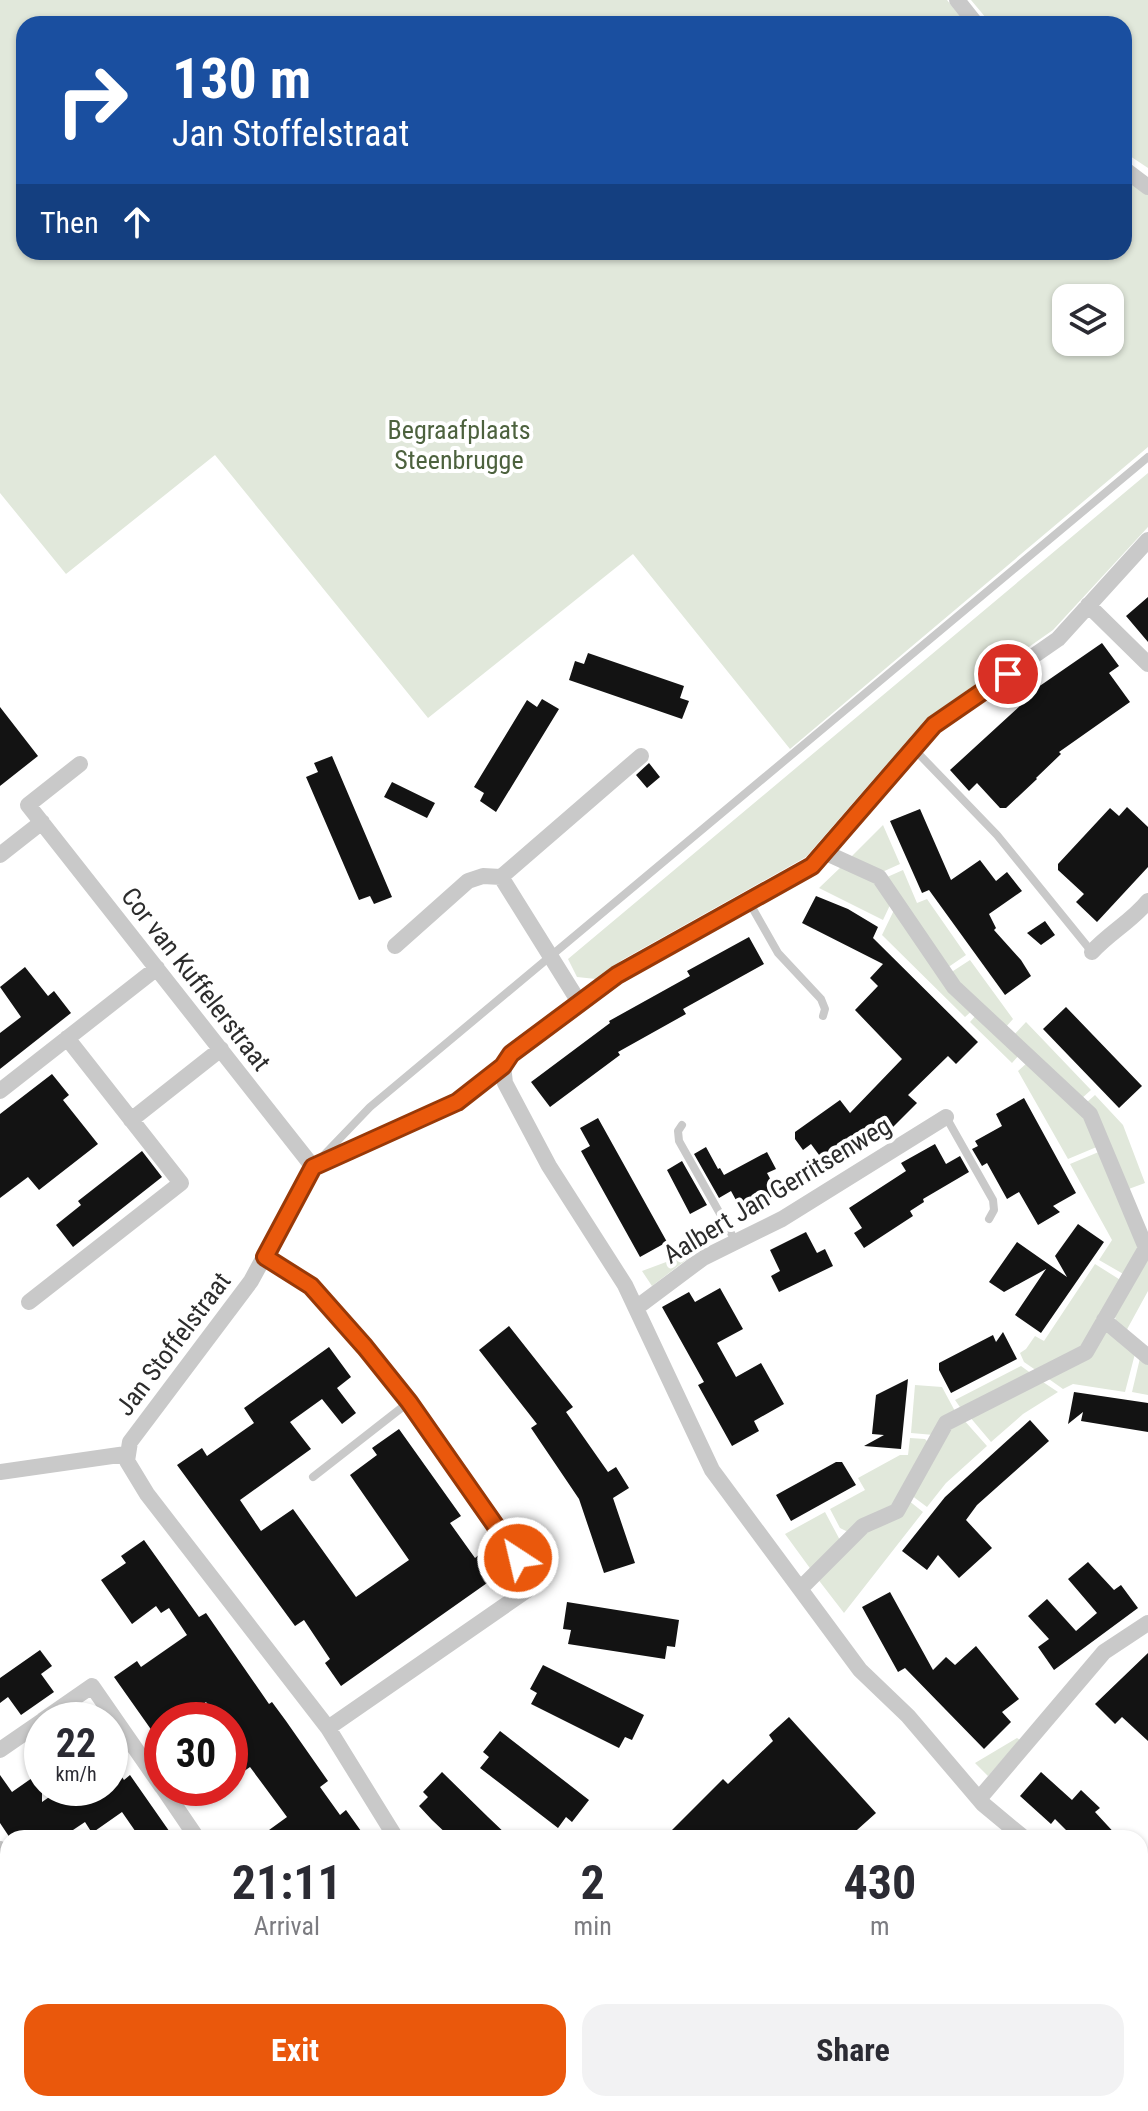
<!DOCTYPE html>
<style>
:root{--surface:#fff;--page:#f2f2f3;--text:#2b2b33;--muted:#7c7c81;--accent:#ea580c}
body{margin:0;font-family:"Roboto Condensed",sans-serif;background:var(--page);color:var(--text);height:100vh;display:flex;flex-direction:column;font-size:30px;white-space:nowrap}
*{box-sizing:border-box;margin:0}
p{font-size:26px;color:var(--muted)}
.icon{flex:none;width:44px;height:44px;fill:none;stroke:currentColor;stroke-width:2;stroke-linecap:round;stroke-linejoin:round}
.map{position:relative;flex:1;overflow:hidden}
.panel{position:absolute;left:0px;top:1830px;width:1148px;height:282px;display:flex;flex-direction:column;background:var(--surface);border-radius:24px 24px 0 0;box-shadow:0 2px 6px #0004}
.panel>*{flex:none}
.top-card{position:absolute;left:16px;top:16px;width:1116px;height:244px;border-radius:24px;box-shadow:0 2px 6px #0004;background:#1a4fa0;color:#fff;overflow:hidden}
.buttons{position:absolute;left:1052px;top:284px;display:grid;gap:16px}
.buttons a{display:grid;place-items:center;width:72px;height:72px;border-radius:16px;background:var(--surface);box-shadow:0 2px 6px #0004;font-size:40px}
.speed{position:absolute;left:24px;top:1702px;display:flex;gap:16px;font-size:40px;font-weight:700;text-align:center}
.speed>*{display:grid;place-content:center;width:104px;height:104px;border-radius:50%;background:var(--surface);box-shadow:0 2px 6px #0004;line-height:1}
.speed small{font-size:20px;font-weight:400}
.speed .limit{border:12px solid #d22;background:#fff;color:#111}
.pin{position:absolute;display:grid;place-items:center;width:68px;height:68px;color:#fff;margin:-34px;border:4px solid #fff;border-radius:50%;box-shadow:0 2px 8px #0007}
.me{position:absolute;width:88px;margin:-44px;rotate:325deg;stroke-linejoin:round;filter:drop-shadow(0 0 6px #0008)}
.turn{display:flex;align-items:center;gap:28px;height:168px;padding:0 24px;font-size:36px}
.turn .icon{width:104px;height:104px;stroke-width:2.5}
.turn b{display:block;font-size:56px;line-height:68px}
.then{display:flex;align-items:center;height:76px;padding:0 24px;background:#0003;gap:16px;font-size:30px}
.eta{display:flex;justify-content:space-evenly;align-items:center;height:136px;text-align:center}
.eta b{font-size:48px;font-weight:700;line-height:56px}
.action{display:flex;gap:16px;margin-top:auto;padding:16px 24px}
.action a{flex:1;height:92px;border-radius:24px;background:var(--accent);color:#fff;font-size:32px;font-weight:700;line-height:92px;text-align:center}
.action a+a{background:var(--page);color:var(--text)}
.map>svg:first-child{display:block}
.green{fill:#e1e8db;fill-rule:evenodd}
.building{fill:#131313}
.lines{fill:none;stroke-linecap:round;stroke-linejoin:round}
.lane{stroke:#c9c9c9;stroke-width:8}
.street{stroke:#c9c9c9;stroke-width:16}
.secondary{stroke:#b6b6b6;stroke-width:22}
.route-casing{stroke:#983908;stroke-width:20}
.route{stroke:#ea580c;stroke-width:14}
.labels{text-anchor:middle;stroke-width:8;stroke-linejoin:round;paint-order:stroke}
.park-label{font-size:26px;fill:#4d623e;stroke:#fff}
.street-label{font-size:26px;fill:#2c2c2c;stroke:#fff}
</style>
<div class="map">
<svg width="1148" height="2111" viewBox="0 0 1148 2111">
<rect width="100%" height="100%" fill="#fff"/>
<!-- green -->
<path class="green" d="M 0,0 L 947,0 L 966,24 L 24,24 L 24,252 L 1124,252 L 1124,178 L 1148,194 L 1148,447 L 790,749 L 633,554 L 428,718 L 215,455 L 66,574 L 0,493 ZM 1066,298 L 1110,298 L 1110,342 L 1066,342 Z
M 971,0 L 1148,0 L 1148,168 L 1124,152 L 1124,24 L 991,24 Z
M 1148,473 L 1148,527 L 1053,630 L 926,719 L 806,857 L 622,960 L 596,979 L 577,977 L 568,959 Z
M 883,825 L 900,864 L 880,873 L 849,859 Z
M 842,866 L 876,881 L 891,903 L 883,920 L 819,888 Z
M 903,870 L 917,903 L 927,899 L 966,955 L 947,968 L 885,878 Z
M 895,908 L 973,1010 L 965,1017 L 882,935 Z
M 970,960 L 1013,1019 L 1005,1028 L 950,973 Z
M 977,1014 L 1020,1054 L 1012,1063 L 970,1022 Z
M 1026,1022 L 1091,1090 L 1081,1099 L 1013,1036 Z
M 1028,1062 L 1087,1116 L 1099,1146 L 1068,1159 L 1018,1071 Z
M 1095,1095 L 1123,1125 L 1145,1183 L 1126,1190 L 1086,1103 Z
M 1101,1151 L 1139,1251 L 1125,1275 L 1099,1260 L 1112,1240 L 1070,1164 Z
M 1148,1254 L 1148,1291 L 1125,1333 L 1117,1326 L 1114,1312 Z
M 685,1255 L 690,1257 L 652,1286 L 642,1271 Z
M 1095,1264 L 1122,1281 L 1083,1348 L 1037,1371 L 1024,1362 L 1020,1353 L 1026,1349 L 1035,1336 L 1044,1341 Z
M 1113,1330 L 1136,1350 L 1125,1392 L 1073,1384 L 1063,1389 L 1046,1377 L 1102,1332 Z
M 1141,1354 L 1148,1361 L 1148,1395 L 1132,1392 Z
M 1021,1366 L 1032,1374 L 962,1410 L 955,1400 Z
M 1040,1380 L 1058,1392 L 1023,1414 L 991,1442 L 969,1416 Z
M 915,1385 L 942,1387 L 956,1413 L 934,1435 L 911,1433 Z
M 963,1419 L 987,1446 L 946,1483 L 927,1507 L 911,1495 L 949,1427 Z
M 910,1438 L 925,1439 L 929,1443 L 894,1507 L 850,1533 L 840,1528 L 830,1509 L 865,1490 L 858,1478 L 900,1455 L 908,1455 Z
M 908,1500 L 923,1512 L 844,1613 L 817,1578 L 866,1530 Z
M 825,1512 L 841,1542 L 812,1571 L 785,1534 Z
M 1017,1738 L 1020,1740 L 988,1776 L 975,1763 Z"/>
<!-- building -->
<path class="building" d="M 1148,597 L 1148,642 L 1126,616 Z
M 1102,643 L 1119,666 L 1109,673 L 1130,702 L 1059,752 L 1061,754 L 1036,778 L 1037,779 L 1006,808 L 1000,808 L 977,783 L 969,791 L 950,770 L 1033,694 L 1031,692 Z
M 588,653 L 684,686 L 680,698 L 689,701 L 682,719 L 569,680 L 575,661 L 584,664 Z
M 542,699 L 559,709 L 496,812 L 480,801 L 484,793 L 474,787 L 527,700 L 537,707 Z
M 0,707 L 38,756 L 0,786 Z
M 332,756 L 392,897 L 374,904 L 370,896 L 359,900 L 306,777 L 318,772 L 314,763 Z
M 649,763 L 660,777 L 647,788 L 636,775 Z
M 392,782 L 435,803 L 427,818 L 384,797 Z
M 1127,807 L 1148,827 L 1148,867 L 1097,922 L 1076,902 L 1084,894 L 1058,870 L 1058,864 L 1110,808 L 1119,816 Z
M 920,809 L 951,880 L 980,860 L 996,881 L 1007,872 L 1022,891 L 989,914 L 996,928 L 994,930 L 1021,960 L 1031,976 L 1005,995 L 929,890 L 922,893 L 890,821 Z
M 816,896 L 848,909 L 878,927 L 873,938 L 978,1042 L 956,1064 L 948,1056 L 908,1095 L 917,1103 L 889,1131 L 882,1124 L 825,1163 L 811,1144 L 803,1150 L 795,1139 L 795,1132 L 840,1100 L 850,1113 L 902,1059 L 855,1010 L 878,986 L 870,978 L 883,964 L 802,923 Z
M 1045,921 L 1055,935 L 1041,945 L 1027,933 Z
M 749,937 L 764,964 L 683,1009 L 686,1014 L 618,1052 L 620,1055 L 550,1107 L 531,1082 L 610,1023 L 609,1021 L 690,976 L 687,971 Z
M 25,967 L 48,996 L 54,991 L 71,1013 L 0,1069 L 0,1033 L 21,1017 L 0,987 Z
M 1066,1007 L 1142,1086 L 1119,1108 L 1043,1029 Z
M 52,1074 L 69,1095 L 63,1100 L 98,1144 L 39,1190 L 28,1177 L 0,1198 L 0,1114 Z
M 1024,1098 L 1076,1193 L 1053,1206 L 1060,1212 L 1038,1225 L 1019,1192 L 1007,1199 L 987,1163 L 982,1166 L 972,1149 L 978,1146 L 975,1141 L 1002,1126 L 996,1114 Z
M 598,1118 L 667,1242 L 640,1257 L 581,1151 L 590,1146 L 580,1128 Z
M 935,1144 L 946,1164 L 960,1156 L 969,1172 L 923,1199 L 924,1202 L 910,1211 L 913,1216 L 864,1248 L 854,1233 L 862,1228 L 849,1208 L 906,1171 L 901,1163 Z
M 706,1147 L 718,1169 L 720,1168 L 724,1175 L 767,1152 L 776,1169 L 767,1173 L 778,1193 L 743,1213 L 731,1191 L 719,1198 L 694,1154 Z
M 142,1151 L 162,1177 L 73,1247 L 56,1225 L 81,1205 L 78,1201 Z
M 682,1161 L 707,1205 L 690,1214 L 667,1170 Z
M 1078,1224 L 1104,1242 L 1041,1333 L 1015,1315 L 1046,1269 L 1004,1292 L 989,1282 L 1017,1242 L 1067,1277 L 1055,1256 Z
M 806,1232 L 817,1253 L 825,1249 L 833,1266 L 779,1292 L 771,1276 L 780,1271 L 770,1250 Z
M 720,1288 L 743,1329 L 717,1343 L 736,1377 L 761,1363 L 784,1404 L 754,1421 L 759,1431 L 732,1446 L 698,1385 L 704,1382 L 662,1307 L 689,1292 L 695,1302 Z
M 509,1326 L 573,1407 L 566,1412 L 608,1472 L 616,1467 L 629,1488 L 613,1498 L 635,1563 L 604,1573 L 579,1499 L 531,1428 L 537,1424 L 479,1350 Z
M 1003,1332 L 1017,1359 L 951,1393 L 939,1370 L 939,1363 L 993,1335 L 996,1342 Z
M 329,1347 L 351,1377 L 337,1388 L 356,1413 L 342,1424 L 322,1399 L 290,1422 L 311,1449 L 240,1500 L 261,1531 L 293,1509 L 356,1597 L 409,1560 L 350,1475 L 377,1455 L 372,1448 L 399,1429 L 461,1516 L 450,1523 L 475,1558 L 481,1553 L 497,1576 L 341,1686 L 325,1663 L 330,1659 L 304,1620 L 295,1626 L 177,1465 L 202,1448 L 207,1456 L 254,1423 L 244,1408 Z
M 908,1379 L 901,1449 L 864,1446 L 884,1435 L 872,1434 L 876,1395 Z
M 1074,1392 L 1148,1403 L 1148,1432 L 1081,1421 L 1083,1412 L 1068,1424 Z
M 1030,1420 L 1049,1441 L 977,1505 L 966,1520 L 992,1548 L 959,1578 L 938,1555 L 927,1570 L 902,1551 L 945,1497 Z
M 836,1462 L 842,1462 L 856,1485 L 791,1521 L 776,1495 Z
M 144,1540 L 199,1617 L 206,1613 L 269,1704 L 272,1702 L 286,1721 L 328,1781 L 320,1787 L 340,1815 L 346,1810 L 366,1838 L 258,1838 L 287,1817 L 250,1767 L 230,1781 L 230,1750 L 236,1746 L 230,1735 L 230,1720 L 219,1720 L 206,1702 L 182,1720 L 162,1720 L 162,1745 L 114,1677 L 137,1661 L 141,1667 L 187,1635 L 169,1608 L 161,1613 L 156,1606 L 132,1624 L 101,1580 L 126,1563 L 121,1556 Z
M 1088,1562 L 1114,1590 L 1121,1585 L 1138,1608 L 1054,1670 L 1038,1647 L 1049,1639 L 1028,1616 L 1047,1599 L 1076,1631 L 1097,1613 L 1068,1579 Z
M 890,1592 L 933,1670 L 946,1657 L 955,1665 L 976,1646 L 1019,1699 L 1002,1712 L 1011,1722 L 984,1749 L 905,1668 L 898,1672 L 862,1607 Z
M 567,1602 L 679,1620 L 675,1647 L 667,1646 L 665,1659 L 568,1644 L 571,1630 L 563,1629 Z
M 40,1650 L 52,1666 L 41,1674 L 54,1692 L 21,1715 L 8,1697 L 0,1703 L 0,1678 Z
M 1148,1653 L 1148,1741 L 1122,1717 L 1115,1724 L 1095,1704 Z
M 543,1665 L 644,1715 L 632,1740 L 625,1737 L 619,1748 L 531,1704 L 537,1693 L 530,1689 Z
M 789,1717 L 876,1813 L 848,1838 L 664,1838 L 723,1779 L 728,1784 L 773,1741 L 769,1735 Z
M 500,1731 L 589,1800 L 572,1822 L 566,1817 L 558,1828 L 480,1768 L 489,1757 L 483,1752 Z
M 110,1760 L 124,1780 L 130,1775 L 174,1838 L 140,1838 L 122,1812 L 92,1833 L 85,1822 L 61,1838 L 10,1838 L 0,1823 L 0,1775 L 12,1792 L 42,1771 L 42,1802 L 55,1793 L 62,1803 L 84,1788 L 110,1788 Z
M 442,1772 L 488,1817 L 510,1838 L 451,1838 L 432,1820 L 419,1806 L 428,1797 L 423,1792 Z
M 1041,1772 L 1072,1800 L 1081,1790 L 1100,1808 L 1095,1812 L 1119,1838 L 1074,1838 L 1055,1819 L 1051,1824 L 1020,1796 Z"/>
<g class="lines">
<!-- lane -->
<path class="lane" d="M 914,749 L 997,835 L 1092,952
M 749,902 L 778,953 L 821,999 L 825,1009 L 823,1016
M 946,1117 L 993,1200 L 994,1210 L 989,1219
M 682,1125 L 678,1131 L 679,1141 L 736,1242
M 322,1157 L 370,1107 L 1148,457
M 313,1477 L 409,1402"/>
<!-- street -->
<path class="street" d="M 957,0 L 976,24
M 1124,169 L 1148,187
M 1088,605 L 1148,664
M 80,764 L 28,805 L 313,1167
M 0,855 L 42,822
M 501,877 L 641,756
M 395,946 L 468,881 L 483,876 L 501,877 L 579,1002
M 1092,952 C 1109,933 1132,921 1148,901
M 503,1066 L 505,1083 L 549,1166 L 625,1285 L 712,1470 L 860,1670 L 908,1716 L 983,1804 L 1024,1838
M 0,1091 L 157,968
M 131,1120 L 221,1049
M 265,1257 L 311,1286 L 365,1347 L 409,1402 L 536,1584 L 328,1728
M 29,1302 L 181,1183 L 67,1038
M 636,1308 L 703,1258 L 782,1219 L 946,1117
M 1104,1320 L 1148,1357
M 0,1472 L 126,1454
M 800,1589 L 863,1526 L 897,1511 L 946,1423 L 1086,1352 L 1146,1248 L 1090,1114 L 954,987 L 879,877 L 824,852
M 43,1720 L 92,1686 L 162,1787
M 0,1750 L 42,1721
M 163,1788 L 197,1838
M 979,1799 L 1104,1652 L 1148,1623
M 396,1838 L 328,1728 L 147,1494 L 127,1461 L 130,1442 L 251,1281 L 313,1167 L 457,1102 L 503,1066 L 511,1054 L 617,975 L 812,866 L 934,725 L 1058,639 L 1148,540
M 0,1849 L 8,1860
M 1140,1965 L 1148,1960
M 1140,1983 L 1148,1991
M 216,2104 L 221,2111
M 772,2104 L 778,2111
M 1038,2104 L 1045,2111
M 674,2111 L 680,2104
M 957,2111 L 964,2104"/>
<!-- secondary -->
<path class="secondary" d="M 0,2019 L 8,2029
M 69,2104 L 75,2111"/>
</g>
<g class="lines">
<!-- route casing -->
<g class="route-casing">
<path id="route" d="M 518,1558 L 409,1402 L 365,1347 L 311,1286 L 265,1257 L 313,1167 L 457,1102 L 503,1066 L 511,1054 L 617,975 L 812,866 L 934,725 L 1008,674"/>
</g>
<!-- route -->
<use href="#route" class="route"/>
</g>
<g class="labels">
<!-- park labels -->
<g class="park-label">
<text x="459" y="439">Begraafplaats<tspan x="459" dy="30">Steenbrugge</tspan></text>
</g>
<!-- street labels -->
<g class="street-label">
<text transform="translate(196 979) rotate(52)" y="9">Cor van Kuffelerstraat</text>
<text transform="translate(777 1190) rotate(-31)" y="9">Aalbert Jan Gerritsenweg</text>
<text transform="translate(173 1344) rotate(-53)" y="9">Jan Stoffelstraat</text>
</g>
</g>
</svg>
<div class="buttons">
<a><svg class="icon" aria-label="layers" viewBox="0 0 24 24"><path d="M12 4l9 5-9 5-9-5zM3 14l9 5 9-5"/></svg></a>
</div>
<div class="speed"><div>22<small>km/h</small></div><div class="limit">30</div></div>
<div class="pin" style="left:1008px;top:674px;background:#d93025"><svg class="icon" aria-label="arrive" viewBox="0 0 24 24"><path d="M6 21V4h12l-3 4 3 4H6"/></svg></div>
<svg class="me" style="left:518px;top:1558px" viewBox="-20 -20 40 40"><circle r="17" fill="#ea580c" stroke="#fff" stroke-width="3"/><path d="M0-11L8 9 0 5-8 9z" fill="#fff"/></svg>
<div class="top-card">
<div class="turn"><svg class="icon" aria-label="right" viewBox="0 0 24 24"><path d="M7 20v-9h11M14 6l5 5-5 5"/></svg><div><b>130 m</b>Jan Stoffelstraat</div></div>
<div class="then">Then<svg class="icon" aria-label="ahead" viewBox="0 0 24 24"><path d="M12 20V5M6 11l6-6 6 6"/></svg></div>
</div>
<section class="panel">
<div class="eta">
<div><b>21:11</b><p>Arrival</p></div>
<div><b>2</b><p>min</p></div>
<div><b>430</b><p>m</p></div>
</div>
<div class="action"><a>Exit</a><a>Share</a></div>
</section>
</div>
